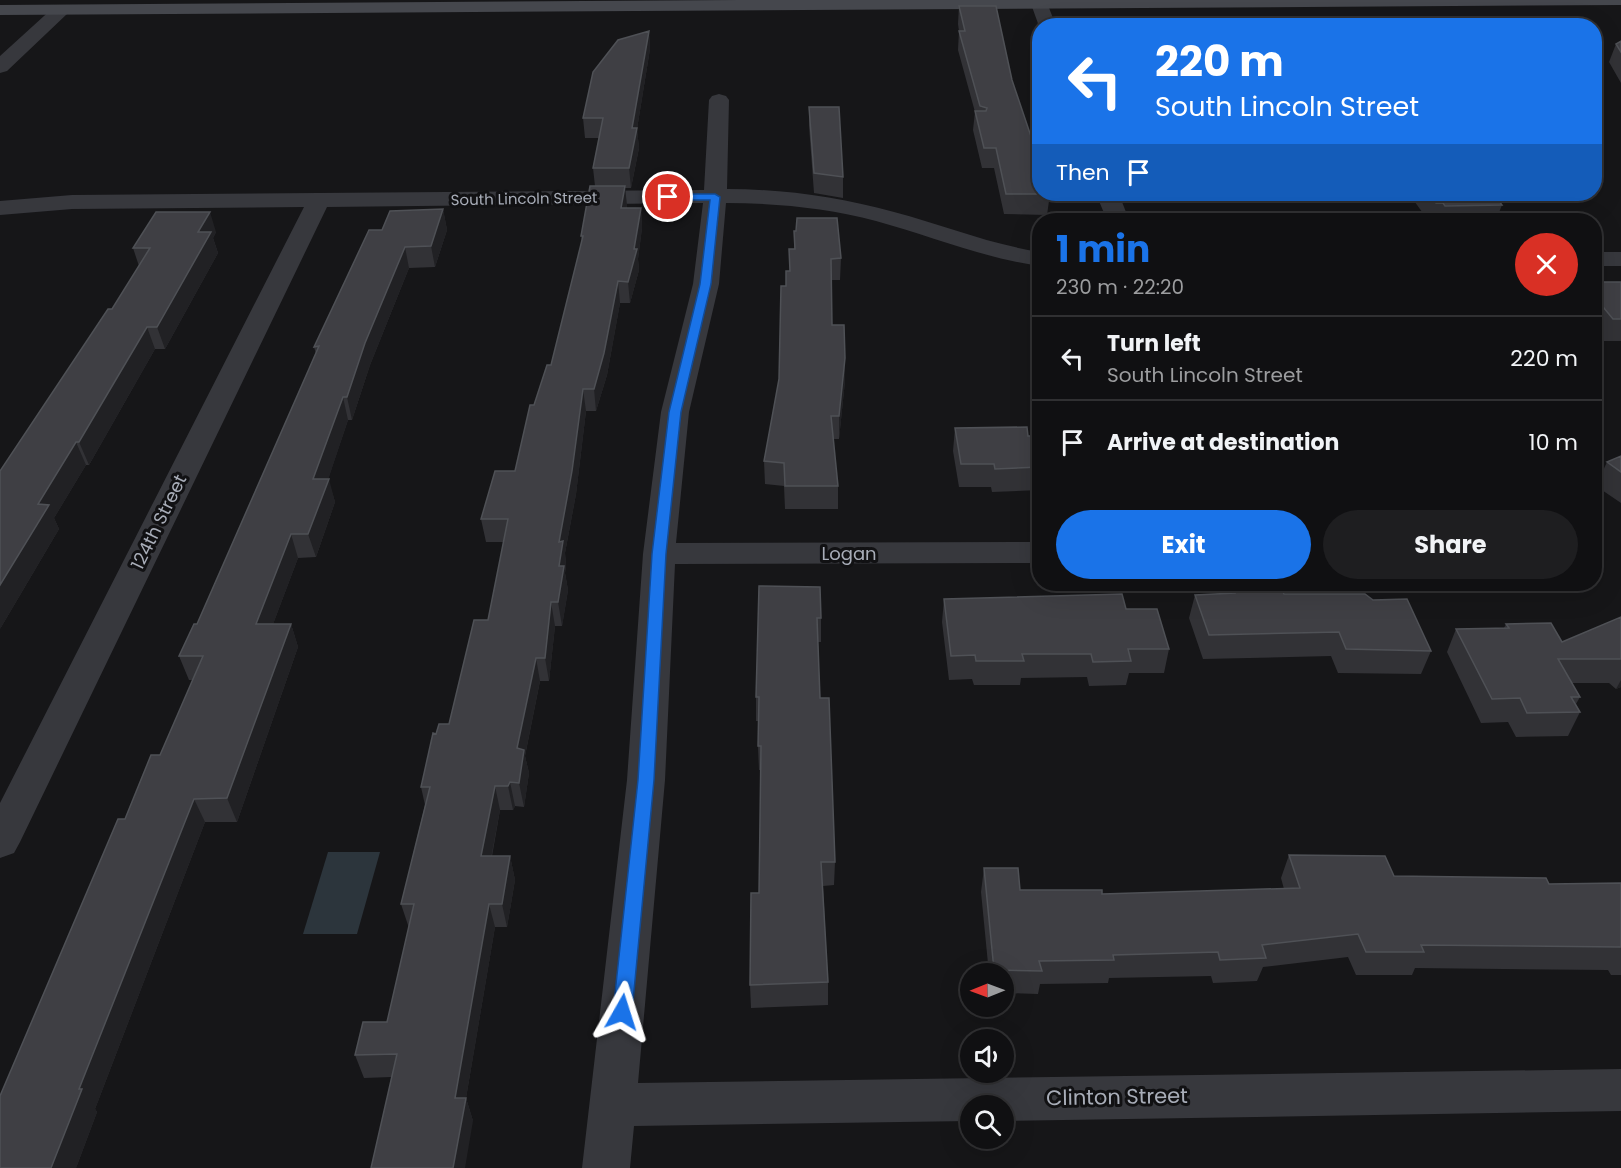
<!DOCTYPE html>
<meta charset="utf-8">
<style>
:root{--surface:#101012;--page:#1e1e20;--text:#f1f3f6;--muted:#9c9d9f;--line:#303032;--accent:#1a73e8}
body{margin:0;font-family:Poppins,sans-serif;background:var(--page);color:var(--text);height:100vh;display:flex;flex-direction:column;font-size:22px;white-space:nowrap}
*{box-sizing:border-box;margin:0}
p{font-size:20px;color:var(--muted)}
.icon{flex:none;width:33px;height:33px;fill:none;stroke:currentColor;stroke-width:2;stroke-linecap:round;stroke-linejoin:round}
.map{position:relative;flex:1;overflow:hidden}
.panel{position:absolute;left:1032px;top:213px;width:570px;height:378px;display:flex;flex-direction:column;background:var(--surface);border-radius:24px;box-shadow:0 6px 24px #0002,0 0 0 2px var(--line)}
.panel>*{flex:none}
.banner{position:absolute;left:1032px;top:18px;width:570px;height:183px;border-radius:24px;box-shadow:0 6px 24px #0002,0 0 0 2px var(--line);background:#1a73e8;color:#fff;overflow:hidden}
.needle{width:39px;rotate:269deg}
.buttons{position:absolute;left:960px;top:963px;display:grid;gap:12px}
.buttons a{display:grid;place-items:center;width:54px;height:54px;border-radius:50%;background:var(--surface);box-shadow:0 6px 24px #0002,0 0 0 2px var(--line);font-size:30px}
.pin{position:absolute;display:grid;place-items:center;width:51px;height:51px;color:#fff;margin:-26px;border:3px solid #fff;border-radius:50%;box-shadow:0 2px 6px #0007}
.me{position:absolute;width:66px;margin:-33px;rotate:6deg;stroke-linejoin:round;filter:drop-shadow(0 0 4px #0008)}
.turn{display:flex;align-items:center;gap:21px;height:126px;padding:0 24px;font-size:27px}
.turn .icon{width:78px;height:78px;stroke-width:2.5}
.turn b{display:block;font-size:42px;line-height:51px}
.then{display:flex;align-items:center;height:57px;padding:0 24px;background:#0003;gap:12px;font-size:22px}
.round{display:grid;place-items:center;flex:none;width:63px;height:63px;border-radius:32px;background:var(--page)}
.head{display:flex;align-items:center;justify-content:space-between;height:102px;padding:0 24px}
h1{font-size:36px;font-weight:700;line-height:45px;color:var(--accent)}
.button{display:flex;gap:12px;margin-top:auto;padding:12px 24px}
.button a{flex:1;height:69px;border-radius:36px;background:var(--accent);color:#fff;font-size:24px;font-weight:700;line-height:69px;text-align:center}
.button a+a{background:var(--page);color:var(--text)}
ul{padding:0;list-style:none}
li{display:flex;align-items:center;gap:18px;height:84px;padding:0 24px;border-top:2px solid var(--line)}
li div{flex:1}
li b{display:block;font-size:22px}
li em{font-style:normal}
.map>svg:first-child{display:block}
.water{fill:#2c353c}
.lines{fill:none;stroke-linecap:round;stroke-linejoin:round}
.street{fill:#37383d;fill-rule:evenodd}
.secondary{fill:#45474d;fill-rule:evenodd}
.wall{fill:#323236}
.shaded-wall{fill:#212124}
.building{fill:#3f3f44;stroke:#4f5156;stroke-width:1.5}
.route{fill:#1a73e8;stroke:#114b97;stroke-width:1.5}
.labels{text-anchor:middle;stroke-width:6;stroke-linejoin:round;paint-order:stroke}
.far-street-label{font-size:15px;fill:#a8adb8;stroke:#111113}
.street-label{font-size:18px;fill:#a8adb8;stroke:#111113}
.near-street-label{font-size:21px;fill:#a8adb8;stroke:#111113}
</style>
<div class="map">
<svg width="1621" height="1168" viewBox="0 0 1621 1168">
<rect width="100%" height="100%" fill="#161618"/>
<!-- water -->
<path class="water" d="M 328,852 L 380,852 L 357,934 L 303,934 Z"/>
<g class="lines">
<!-- street -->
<path class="street" d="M 1034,0 L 1046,0 L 1056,26 L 1040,26 L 1040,29 L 1031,4 Z
M 61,5 L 67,6 L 70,10 L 67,14 L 7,71 L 0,73 L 0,56 L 55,6 Z
M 719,94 L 726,96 L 729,100 L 727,189 C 783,189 840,197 894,212 C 943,225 989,244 1040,252 L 1040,266 C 983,258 931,236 876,221 C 828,208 776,203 726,203 L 719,284 L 689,412 L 676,543 L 1040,542 L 1040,563 L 675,564 L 665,780 L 638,1083 L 1621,1069 L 1621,1111 L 1004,1121 L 1004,1106 L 970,1106 L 970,1121 L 634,1126 L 630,1168 L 582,1168 L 627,780 L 643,554 L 661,412 L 693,284 L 703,203 L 327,207 L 20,842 L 14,853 L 0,858 L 0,803 L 304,207 L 72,209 L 0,215 L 0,201 L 72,195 L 704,190 L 709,100 L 712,96 Z
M 1096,194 L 1119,194 L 1129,220 L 1107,220 Z
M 1594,252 L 1621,252 L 1621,266 L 1594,266 Z"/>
<!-- secondary -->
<path class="secondary" d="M 737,0 L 1621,0 L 1621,5 L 0,15 L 0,5 Z"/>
</g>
<!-- wall -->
<path class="wall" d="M 959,6 L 1012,80 L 1050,194 L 1047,215 L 1004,214 L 994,168 L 982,168 L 973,130 L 975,112 L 958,50 L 959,31 L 958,24 Z
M 649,31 L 650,49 L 637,129 L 639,148 L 631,188 L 625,188 L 627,208 L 641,208 L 642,228 L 638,259 L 639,270 L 630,303 L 620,303 L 607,375 L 596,411 L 586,411 L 576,494 L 565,553 L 566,565 L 565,573 L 568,590 L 562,626 L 555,626 L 549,681 L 540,681 L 525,756 L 529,773 L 524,807 L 515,806 L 513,810 L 500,810 L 492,856 L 510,856 L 515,880 L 507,927 L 495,927 L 466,1098 L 473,1121 L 391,1077 L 364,1078 L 355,1055 L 387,1022 L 409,928 L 401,904 L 425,805 L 421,787 L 436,734 L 449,724 L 488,620 L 504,542 L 486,542 L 481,519 L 515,471 L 534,405 L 551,365 L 582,242 L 581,236 L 595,186 L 593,168 L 599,138 L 585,138 L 583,118 Z
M 1621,41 L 1621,83 L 1609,62 L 1616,44 Z
M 809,107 L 843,177 L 843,198 L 814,193 L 809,126 Z
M 1409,194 L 1494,194 L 1502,205 L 1496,220 L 1428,220 Z
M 443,209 L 447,230 L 435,267 L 409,268 L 370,365 L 352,420 L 348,420 L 328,479 L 335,502 L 316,557 L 298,558 L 273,624 L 291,624 L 298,647 L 237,822 L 205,822 L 95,1109 L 97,1112 L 76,1168 L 125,819 L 160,755 L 193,680 L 189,680 L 179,656 L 197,624 L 239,529 L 316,354 L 314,347 L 382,230 Z
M 794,231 L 841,258 L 840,280 L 831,280 L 832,325 L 845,381 L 839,439 L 833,439 L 838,486 L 838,509 L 785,509 L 784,486 L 765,484 L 764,461 L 779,379 L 786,286 L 794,249 Z
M 216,232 L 213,238 L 218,253 L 165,349 L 155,349 L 89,465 L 86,465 L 54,518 L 59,529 L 0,629 L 112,309 L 139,266 L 133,248 Z
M 1594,282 L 1621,282 L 1621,341 L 1603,341 L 1594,329 Z
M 955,428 L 1028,436 L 1040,436 L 1040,490 L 992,492 L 991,487 L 959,487 L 953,451 Z
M 1621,456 L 1621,503 L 1596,486 L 1607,462 Z
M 759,586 L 821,618 L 821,642 L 818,642 L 820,698 L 835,862 L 834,885 L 823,886 L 828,982 L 828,1005 L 751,1008 L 750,985 L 759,893 L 761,770 L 759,770 L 758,746 L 759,721 L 756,721 L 756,697 Z
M 1234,589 L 1284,594 L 1431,651 L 1421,674 L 1338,673 L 1331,656 L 1203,659 L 1189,618 L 1195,595 L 1232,593 Z
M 944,599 L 1126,609 L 1169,649 L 1164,673 L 1129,673 L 1126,685 L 1089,686 L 1087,677 L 1021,678 L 1020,685 L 974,685 L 972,679 L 949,680 L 942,622 Z
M 1621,617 L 1621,687 L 1616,689 L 1609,683 L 1572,683 L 1580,697 L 1576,704 L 1580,712 L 1568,736 L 1516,737 L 1508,722 L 1481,723 L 1447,652 L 1456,629 L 1504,628 L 1506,624 L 1562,642 Z
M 1289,855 L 1394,876 L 1549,884 L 1621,883 L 1621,975 L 1611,975 L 1608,970 L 1415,968 L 1412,975 L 1356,975 L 1348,957 L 1263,967 L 1257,981 L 1213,983 L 1211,976 L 1109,978 L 1108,983 L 1040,984 L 1038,994 L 1004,993 L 1004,974 L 989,974 L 981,892 L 984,868 L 1020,890 L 1102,894 L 1284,889 L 1281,878 Z"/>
<!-- shaded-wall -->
<path class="shaded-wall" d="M 649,31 L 650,49 L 637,129 L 639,148 L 631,188 L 629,168 L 632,128 Z
M 625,186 L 627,206 L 623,228 L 621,208 Z
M 641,208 L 642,228 L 638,259 L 639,270 L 630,303 L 628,282 L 634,249 Z
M 443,209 L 447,230 L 435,267 L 431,246 Z
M 210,212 L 216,232 L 213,238 L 218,253 L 165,349 L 157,327 L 198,232 Z
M 405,247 L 409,268 L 370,365 L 352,420 L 347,397 L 365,343 Z
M 618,281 L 620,303 L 607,375 L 596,411 L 594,389 Z
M 147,327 L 155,349 L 89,465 L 79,442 Z
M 845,358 L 845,381 L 839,439 L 839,416 Z
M 583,389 L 586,411 L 576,494 L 565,553 L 566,565 L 565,573 L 568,590 L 562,626 L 558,602 L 559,542 Z
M 343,397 L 348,420 L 325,489 L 329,479 L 335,502 L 316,557 L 308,534 L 313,479 Z
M 76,442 L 86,465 L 54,518 L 59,529 L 0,629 L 0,585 L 38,504 Z
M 291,534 L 298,558 L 264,648 L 256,624 Z
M 551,602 L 555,626 L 549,681 L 545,658 Z
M 291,624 L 298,647 L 237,822 L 227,798 Z
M 536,658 L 540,681 L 525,756 L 529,773 L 524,807 L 519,783 L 517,748 Z
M 1621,680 L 1621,687 L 1616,689 Z
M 510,782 L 515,806 L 513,810 L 508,786 Z
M 495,786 L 500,810 L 487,880 L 481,856 Z
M 194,799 L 205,822 L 95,1109 L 97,1112 L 76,1168 L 51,1168 L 79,1089 Z
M 510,856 L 515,880 L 507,927 L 502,904 Z
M 489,904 L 495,927 L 463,1116 L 466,1098 L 473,1121 L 465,1168 L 453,1168 L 455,1098 Z"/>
<!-- building -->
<path class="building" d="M 959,6 L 996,6 L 1012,80 L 1040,163 L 1040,194 L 1050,194 L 1006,194 L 996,148 L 984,148 L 975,111 L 986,111 L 987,108 L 980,106 L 959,31 L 965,31 Z
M 1239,23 L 1289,23 L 1291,26 L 1240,26 Z
M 649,31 L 632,128 L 637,128 L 629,168 L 593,168 L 603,118 L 583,118 L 593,72 L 618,40 Z
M 1621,41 L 1621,52 L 1616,44 Z
M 809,107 L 839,107 L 843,177 L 814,173 Z
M 590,186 L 625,186 L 621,208 L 641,208 L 634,249 L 637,249 L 628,282 L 618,281 L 604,353 L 594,389 L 583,389 L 572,471 L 559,542 L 563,541 L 559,566 L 564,566 L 558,602 L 551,602 L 545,658 L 536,658 L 517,748 L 524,750 L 519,783 L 510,782 L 508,786 L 495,786 L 481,856 L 510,856 L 502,904 L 489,904 L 455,1098 L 466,1098 L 453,1168 L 371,1168 L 397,1054 L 355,1055 L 363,1022 L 387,1022 L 414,904 L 401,904 L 430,787 L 421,787 L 433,733 L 436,734 L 439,724 L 449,724 L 474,620 L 488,620 L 508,519 L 481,519 L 495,471 L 515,471 L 530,405 L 534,405 L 547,365 L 551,365 L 583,236 L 581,236 Z
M 1430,194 L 1494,194 L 1502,205 L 1445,206 L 1443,203 L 1436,203 Z
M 443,209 L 431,246 L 405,247 L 365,343 L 347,397 L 343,397 L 313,479 L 329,479 L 308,534 L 291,534 L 256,624 L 291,624 L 227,798 L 194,799 L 79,1089 L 82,1089 L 51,1168 L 0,1168 L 0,1096 L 118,819 L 125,819 L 151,755 L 160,755 L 203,656 L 179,656 L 194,624 L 197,624 L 319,346 L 314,347 L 369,230 L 382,230 L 390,211 Z
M 156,212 L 210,212 L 198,232 L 211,232 L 157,327 L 147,327 L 79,442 L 76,442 L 38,504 L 49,505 L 0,585 L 0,471 L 108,309 L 112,309 L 150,248 L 133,248 Z
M 797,218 L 837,218 L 841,258 L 831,259 L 832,325 L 844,325 L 845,358 L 839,416 L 831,416 L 838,486 L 785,486 L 784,463 L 764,461 L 779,379 L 781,286 L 786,286 L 786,271 L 790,271 L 789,249 L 795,249 L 794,231 L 796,231 Z
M 1594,282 L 1621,282 L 1621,319 L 1613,319 L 1594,296 Z
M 1027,427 L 1028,436 L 1040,436 L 1040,467 L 995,469 L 994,464 L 961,464 L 955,428 Z
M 1621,456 L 1621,472 L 1607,462 Z
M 759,586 L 820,587 L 821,618 L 817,618 L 820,698 L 829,698 L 835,862 L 821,862 L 828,982 L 750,985 L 751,893 L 759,893 L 761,746 L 758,746 L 759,697 L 756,697 Z
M 1281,588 L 1284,594 L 1365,594 L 1373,600 L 1407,599 L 1431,651 L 1346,649 L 1339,632 L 1209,635 L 1195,595 L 1235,593 L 1234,589 Z
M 1122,594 L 1126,609 L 1157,609 L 1169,649 L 1128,649 L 1131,661 L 1093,662 L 1091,654 L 1022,654 L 1024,661 L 976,661 L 975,655 L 951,656 L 944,599 Z
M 1621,617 L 1621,659 L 1558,659 L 1580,697 L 1571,697 L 1580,712 L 1527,713 L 1520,698 L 1492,699 L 1456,629 L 1509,628 L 1506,624 L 1551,623 L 1562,642 Z
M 1289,855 L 1385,856 L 1394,876 L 1546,878 L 1549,884 L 1621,883 L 1621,947 L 1421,945 L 1424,952 L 1366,952 L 1358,934 L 1262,945 L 1266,958 L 1220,960 L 1218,952 L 1113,955 L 1114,960 L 1039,961 L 1042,971 L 994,970 L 984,868 L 1018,868 L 1020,890 L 1102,890 L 1102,894 L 1300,888 Z"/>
<!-- route -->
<path class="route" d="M 715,194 L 720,197 L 711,284 L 681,412 L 666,554 L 654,780 L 632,1012 L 629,1017 L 622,1020 L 616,1017 L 613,1012 L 638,780 L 652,554 L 669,412 L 700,284 L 710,200 L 668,200 L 663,197 L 668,194 Z"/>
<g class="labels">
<!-- far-street labels -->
<g class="far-street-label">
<text transform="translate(524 199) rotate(-1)" y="5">South Lincoln Street</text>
</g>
<!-- street labels -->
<g class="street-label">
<text transform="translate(159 522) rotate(-64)" y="6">124th Street</text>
<text x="849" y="560">Logan</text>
</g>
<!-- near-street labels -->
<g class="near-street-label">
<text transform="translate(1117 1097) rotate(-1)" y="7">Clinton Street</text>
</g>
</g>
</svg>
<div class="buttons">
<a><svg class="needle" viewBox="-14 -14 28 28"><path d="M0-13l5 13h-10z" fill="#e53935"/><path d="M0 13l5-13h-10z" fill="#9c9d9f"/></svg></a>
<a><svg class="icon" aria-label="sound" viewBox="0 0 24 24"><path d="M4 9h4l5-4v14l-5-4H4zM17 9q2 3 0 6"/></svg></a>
<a><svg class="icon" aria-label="search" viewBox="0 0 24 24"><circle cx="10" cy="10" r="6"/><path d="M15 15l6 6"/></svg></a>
</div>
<div class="pin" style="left:668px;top:197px;background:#d93025"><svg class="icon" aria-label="arrive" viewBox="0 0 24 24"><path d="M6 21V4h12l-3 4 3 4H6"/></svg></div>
<svg class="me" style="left:622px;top:1012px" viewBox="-20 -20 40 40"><path d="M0-17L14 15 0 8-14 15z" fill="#1a73e8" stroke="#fff" stroke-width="4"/></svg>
<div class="banner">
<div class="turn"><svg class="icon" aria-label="left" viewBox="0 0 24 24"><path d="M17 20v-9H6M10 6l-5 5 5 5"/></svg><div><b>220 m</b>South Lincoln Street</div></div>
<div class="then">Then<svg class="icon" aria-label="arrive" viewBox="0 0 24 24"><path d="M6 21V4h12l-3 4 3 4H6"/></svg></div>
</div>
<section class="panel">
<div class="head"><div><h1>1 min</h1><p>230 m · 22:20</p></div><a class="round" style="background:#d93025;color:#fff"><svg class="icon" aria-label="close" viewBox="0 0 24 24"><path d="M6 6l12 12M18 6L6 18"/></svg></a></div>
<ul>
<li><svg class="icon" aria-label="left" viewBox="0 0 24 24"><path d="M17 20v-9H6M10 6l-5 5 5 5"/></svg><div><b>Turn left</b><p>South Lincoln Street</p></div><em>220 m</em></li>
<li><svg class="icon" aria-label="arrive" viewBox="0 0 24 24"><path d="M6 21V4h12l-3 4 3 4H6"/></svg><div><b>Arrive at destination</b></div><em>10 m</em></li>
</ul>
<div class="button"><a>Exit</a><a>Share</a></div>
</section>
</div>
